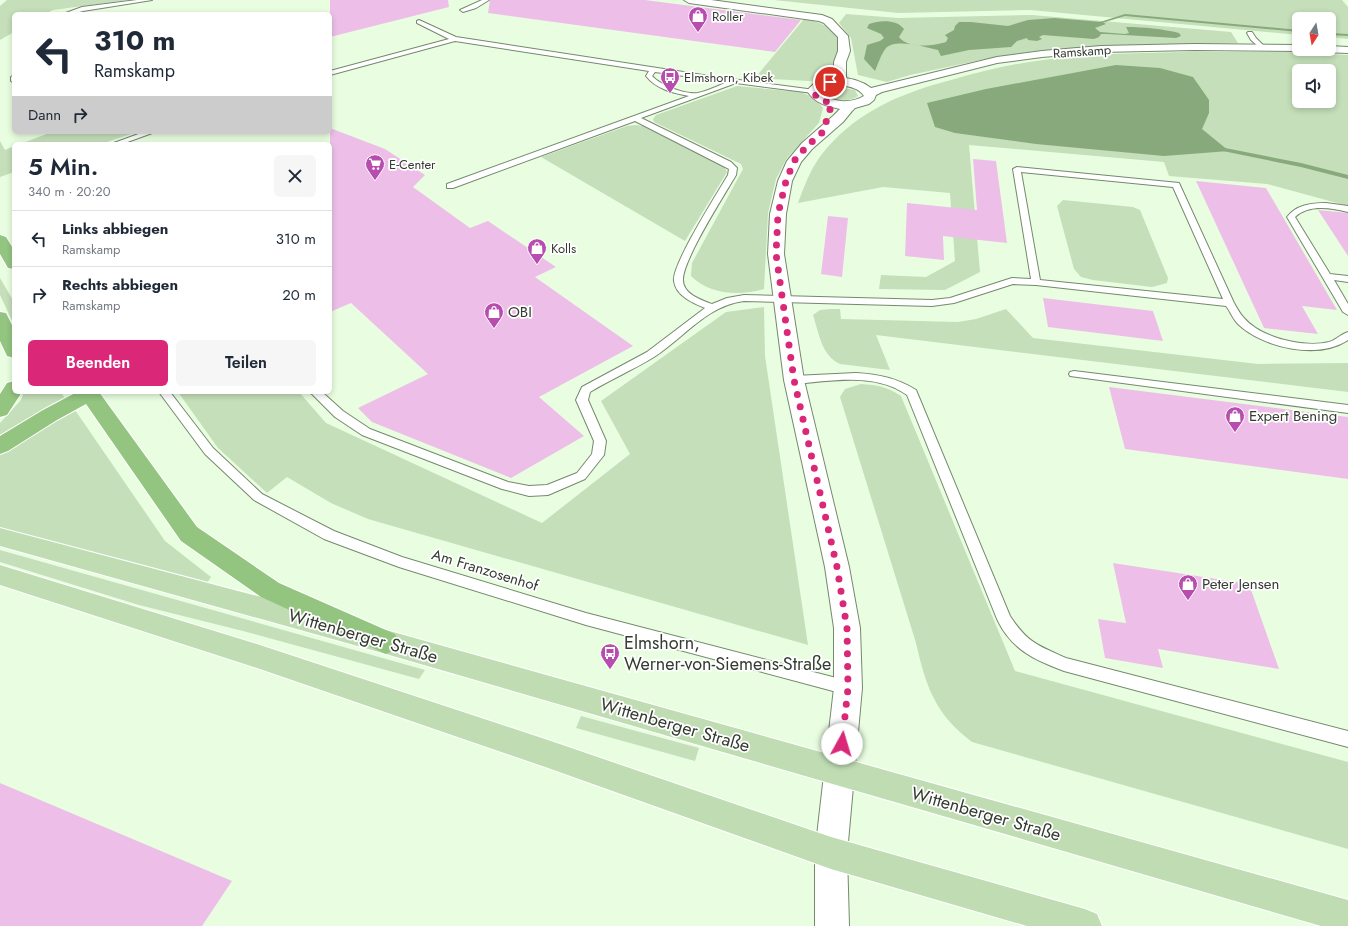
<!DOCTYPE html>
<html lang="de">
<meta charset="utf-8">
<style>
:root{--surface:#fff;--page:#f6f6f7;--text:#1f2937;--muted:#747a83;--line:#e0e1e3;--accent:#db2777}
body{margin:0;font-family:Jost,sans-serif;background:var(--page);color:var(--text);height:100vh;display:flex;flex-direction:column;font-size:15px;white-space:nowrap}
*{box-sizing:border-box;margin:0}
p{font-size:13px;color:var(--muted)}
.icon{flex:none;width:22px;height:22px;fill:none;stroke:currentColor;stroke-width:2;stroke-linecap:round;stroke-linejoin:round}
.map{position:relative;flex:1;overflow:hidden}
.side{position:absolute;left:12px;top:142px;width:320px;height:252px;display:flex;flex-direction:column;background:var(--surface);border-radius:6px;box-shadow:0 2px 6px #0003}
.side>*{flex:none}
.banner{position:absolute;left:12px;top:12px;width:320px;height:122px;border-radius:6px;box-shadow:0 2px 6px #0003;background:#fff;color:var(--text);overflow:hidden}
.needle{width:26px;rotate:191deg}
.controls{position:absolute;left:1292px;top:12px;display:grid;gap:8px}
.controls a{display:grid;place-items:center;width:44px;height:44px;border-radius:6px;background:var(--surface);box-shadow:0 2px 6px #0003;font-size:20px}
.pin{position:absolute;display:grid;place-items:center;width:34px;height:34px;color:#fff;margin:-17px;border:2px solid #fff;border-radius:50%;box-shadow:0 1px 4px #0007}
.me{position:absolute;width:44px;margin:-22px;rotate:6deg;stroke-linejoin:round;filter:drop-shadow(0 0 3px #0008)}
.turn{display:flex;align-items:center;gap:14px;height:84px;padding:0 16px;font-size:18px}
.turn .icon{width:52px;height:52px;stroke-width:2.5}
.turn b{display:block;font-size:28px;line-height:34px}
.then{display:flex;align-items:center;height:38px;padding:0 16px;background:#0003;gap:8px;font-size:15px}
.round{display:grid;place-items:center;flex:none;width:42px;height:42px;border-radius:6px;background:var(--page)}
.overview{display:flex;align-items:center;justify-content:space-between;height:68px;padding:0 16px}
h1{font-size:24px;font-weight:600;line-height:30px}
.button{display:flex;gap:8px;margin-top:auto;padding:8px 16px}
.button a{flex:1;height:46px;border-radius:6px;background:var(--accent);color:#fff;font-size:16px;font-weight:600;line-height:46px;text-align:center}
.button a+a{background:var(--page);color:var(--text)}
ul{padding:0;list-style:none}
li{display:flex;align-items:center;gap:12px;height:56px;padding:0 16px;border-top:1px solid var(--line)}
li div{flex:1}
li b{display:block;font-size:15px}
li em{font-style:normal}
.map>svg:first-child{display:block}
.green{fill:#c4dfb9;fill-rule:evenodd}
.water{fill:#88a97b}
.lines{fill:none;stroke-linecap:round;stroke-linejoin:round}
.stream{fill:#88a97b;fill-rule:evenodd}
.building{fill:#edbfe8}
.service-casing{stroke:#75896e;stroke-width:2}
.minor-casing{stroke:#75896e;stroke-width:2}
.tertiary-casing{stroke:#75896e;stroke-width:2}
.primary-casing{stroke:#fff;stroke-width:2}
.motorway-casing{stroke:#fff;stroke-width:2}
.service{fill:#fff;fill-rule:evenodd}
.minor{fill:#fff;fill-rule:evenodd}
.tertiary{fill:#fff;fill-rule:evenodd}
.primary{fill:#bfdcb3;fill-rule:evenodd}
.motorway{fill:#94c580;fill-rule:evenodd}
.route{stroke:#db2777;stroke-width:7;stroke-dasharray:0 12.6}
.labels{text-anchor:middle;stroke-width:3.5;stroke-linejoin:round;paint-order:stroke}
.far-poi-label{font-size:13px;fill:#343c31;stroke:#fff;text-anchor:start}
.far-street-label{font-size:13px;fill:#343c31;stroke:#fff}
.poi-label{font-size:15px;fill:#343c31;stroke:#fff;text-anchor:start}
.street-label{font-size:15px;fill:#343c31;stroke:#fff}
.near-street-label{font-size:18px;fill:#343c31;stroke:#fff}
.near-poi-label{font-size:18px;fill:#343c31;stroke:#fff;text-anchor:start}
</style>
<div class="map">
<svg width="1348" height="926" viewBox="0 0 1348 926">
<rect width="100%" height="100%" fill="#e9fee0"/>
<!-- green -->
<path class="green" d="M 7,0 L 128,0 L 53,10 L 46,14 L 14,14 L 14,32 L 0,40 L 0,6 Z
M 774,0 L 1342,0 L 1348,7 L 1348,39 L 1329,37 L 1329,19 L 1299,19 L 1299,35 L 1030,10 L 898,13 Z
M 846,14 L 898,18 L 1032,15 L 1231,32 L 1238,43 L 1099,46 L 1036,51 L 990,58 L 910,75 L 887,82 L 858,75 L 851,38 L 839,23 Z
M 804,19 C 821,22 843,29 838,52 C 836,61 831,70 827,79 L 809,81 L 755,78 Z
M 1191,52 L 1294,52 L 1348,55 L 1348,206 L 1267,184 L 1169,176 L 1164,162 L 969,145 L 980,272 L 945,290 L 879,289 L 881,275 L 926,277 L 955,261 L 950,193 L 883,187 L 798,203 C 805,184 812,165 826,149 C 860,110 902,93 951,80 C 981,71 1011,64 1043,60 C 1092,53 1142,53 1191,52 ZM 1299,71 L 1329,71 L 1329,101 L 1299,101 Z
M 737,86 L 789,91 C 799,88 818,99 823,108 L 819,123 L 787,158 L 776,179 L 768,213 L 764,289 C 739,296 710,295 691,276 L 692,263 L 743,169 L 741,164 L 654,122 L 653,119 L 656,115 Z
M 843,88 L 855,90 L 858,96 C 850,102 836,101 828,94 L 828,92 L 831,89 Z
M 636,125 L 643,126 L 724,167 L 727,172 L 685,241 L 541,157 L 627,126 Z
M 52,132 L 137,132 L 101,144 L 20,144 Z
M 0,141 L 5,150 L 14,146 L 14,172 L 0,177 Z
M 1063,200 L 1133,207 L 1140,210 L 1168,278 L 1167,283 L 1152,287 L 1093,280 L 1081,277 L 1074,269 L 1057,206 Z
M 0,278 L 14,302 L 14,325 L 0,295 Z
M 764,307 L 765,356 L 808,645 L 368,519 L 331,503 L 287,477 L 267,493 L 218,448 L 178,392 L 299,392 L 326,423 L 542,523 L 630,454 L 601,401 L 726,312 Z
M 831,309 L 840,309 L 841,319 L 958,322 L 976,319 L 1006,309 L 1033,338 L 1258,364 L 1348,363 L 1348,392 L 876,335 L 890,370 L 840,364 C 821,355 819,333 813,315 L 820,310 Z
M 861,384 C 877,385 888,387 901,396 L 1015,671 L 1348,762 L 1348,849 L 972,742 C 964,736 956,729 949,721 C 929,697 923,673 916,643 L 840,397 L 845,389 Z
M 24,392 L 61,392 L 65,399 L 18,425 L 0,438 L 0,423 L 21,400 Z
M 75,410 L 165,541 L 211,577 L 207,583 L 0,529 L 0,454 L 32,431 Z
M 0,550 L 425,670 L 419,679 L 243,631 L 139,605 L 0,562 Z
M 581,716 L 699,748 L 695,761 L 576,728 Z"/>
<!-- water -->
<path class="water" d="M 1054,18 L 1102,22 L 1106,24 L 1095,28 L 1100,32 L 1125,34 L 1129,33 L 1126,27 C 1144,27 1163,29 1179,33 L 1181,36 L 1176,38 L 1107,34 L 1101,34 L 1099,37 L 1094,39 L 1043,35 L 1039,37 L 1042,39 L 1037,41 L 1028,40 L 1027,38 L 1017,41 L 1011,47 L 969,50 L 941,56 L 938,50 C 926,47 895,38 886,48 C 881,54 878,64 875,71 L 864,59 L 867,45 L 880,41 L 884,38 L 881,34 L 867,28 L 869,24 C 879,20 897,19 904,29 L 899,37 C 908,49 933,46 946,42 L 948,38 L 945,35 L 954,30 L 955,26 L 959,22 L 971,22 L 1008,26 L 1028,20 Z
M 1116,65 L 1160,68 L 1193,77 L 1209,100 L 1209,113 L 1202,129 L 1229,151 L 1164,156 L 1036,144 L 955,133 L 935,127 L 927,103 L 986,89 Z"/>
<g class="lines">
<!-- stream -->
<path class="stream" d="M 1125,14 L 1299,30 L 1299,32 L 1125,16 L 1102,23 L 1100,22 Z
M 1329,33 L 1348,34 L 1348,36 L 1329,35 Z
M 1220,147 L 1301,163 L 1348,175 L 1348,179 L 1301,167 L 1218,150 L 1217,149 Z"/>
</g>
<!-- building -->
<path class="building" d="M 330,0 L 448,0 L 449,7 L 330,37 Z
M 490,0 L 645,0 L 801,20 L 775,52 L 488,13 Z
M 330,128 L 385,149 L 425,175 L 413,187 L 470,228 L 488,221 L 556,267 L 535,277 L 633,346 L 539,397 L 584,436 L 511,478 L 372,422 L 358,408 L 428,374 L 351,303 L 330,312 Z
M 973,159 L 996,161 L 1007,243 L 943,236 L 944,260 L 905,256 L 907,203 L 977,210 Z
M 1196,181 L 1266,188 L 1337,310 L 1302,306 L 1318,334 L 1264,328 Z
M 1318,210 L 1348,213 L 1348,256 Z
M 828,216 L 848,218 L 842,277 L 821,274 Z
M 1043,298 L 1153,311 L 1163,341 L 1048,327 Z
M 1109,387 L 1348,417 L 1348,479 L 1125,449 Z
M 1113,563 L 1249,584 L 1279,669 L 1158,649 L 1163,668 L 1105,658 L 1098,619 L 1126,623 Z
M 0,783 L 232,881 L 202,926 L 0,926 Z"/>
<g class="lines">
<!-- service casing -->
<g class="service-casing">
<path id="service" d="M 137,0 L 152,0 L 83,11 L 72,14 L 63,14 L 82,7 Z
M 482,0 L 489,0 L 476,8 L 463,12 L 460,10 Z
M 419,20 L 456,37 L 716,77 L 815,90 L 816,91 L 813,93 L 736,83 L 641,118 L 731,162 L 737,168 L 736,175 C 725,194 682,261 683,280 C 683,294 701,300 712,304 L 727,298 L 744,295 L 932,300 L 950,298 L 1012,278 L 1031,279 L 1013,169 L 1017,167 L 1179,183 L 1234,303 C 1237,308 1240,314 1244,318 C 1261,338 1304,348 1329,342 C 1336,340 1341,334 1348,332 L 1348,340 C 1318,360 1263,348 1238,324 C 1233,319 1230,311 1226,306 L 1036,285 L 1013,284 L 954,303 L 932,306 L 744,301 C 706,306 685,337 654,357 C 633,370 611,379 590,392 L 588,400 L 606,441 L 604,455 L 585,479 L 548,495 L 529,496 L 502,489 L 362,435 L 335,417 L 310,392 L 322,392 L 343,411 L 370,429 L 508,482 L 529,486 L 547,485 L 577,473 L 592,454 L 594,441 L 576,400 L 582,387 L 647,352 L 705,308 C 693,303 676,296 674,281 C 671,266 718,192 728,175 L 729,169 L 635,121 L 453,188 L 447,188 L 447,184 L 689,96 C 673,93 656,89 646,76 L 649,71 L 455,41 L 330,75 L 330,71 L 449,39 L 417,23 L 417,21 ZM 655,72 L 727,82 C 718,86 707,91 698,93 C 686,95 660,85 652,76 ZM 1021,172 L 1173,187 L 1223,299 L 1040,280 Z
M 1248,32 L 1252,32 L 1256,38 L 1264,46 L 1264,48 L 1260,48 L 1251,40 L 1247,33 Z
M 14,75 L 14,83 L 11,81 L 11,77 Z
M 144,132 L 155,132 L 122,144 L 111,144 Z
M 1326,203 L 1348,206 L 1348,212 C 1331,208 1309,204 1295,217 L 1330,274 L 1348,276 L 1348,282 L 1334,280 L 1348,304 L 1348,315 L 1343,312 L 1287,217 C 1296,205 1311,203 1326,203 Z
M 1074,371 L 1348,405 L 1348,413 L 1070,376 L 1069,374 L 1070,372 Z
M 856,373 C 878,374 897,378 916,390 L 1010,616 C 1028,643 1037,645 1066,658 L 1348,731 L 1348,747 L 1064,671 C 1034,660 1011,649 997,619 L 907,395 C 875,372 831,381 794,384 L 790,382 L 789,380 L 790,378 L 794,376 Z
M 159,392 L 170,392 L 213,448 L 262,494 L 334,531 L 402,557 L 586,613 L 848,681 L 853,683 L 856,688 L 853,693 L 848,695 L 586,625 L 399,567 L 324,539 L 254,500 L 205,454 Z"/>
</g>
<!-- minor casing -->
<g class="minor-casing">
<path id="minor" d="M 684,0 L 711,0 L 822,15 L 832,19 L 848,36 L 850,51 L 846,62 L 846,82 L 844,85 L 836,85 L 834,82 L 834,62 L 838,51 L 838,37 L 824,23 L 819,21 L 689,3 Z
M 831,837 L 842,842 L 847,853 L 849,926 L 815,926 L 815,853 L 820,842 Z"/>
</g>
<!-- tertiary casing -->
<g class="tertiary-casing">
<path id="tertiary" d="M 1194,44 L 1299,45 L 1299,49 L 1304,49 L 1299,51 L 1194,50 L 1101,52 L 1042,57 L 997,63 L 882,92 L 876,95 L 874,100 L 869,104 L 855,108 L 852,111 L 843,122 L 812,149 L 801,162 L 792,181 L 786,214 L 784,254 L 804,380 L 849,567 L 860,628 L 862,688 L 847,853 L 842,864 L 831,869 L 820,864 L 815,853 L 834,688 L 834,628 L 825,567 L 784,380 L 768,254 L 770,214 L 778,181 L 787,161 L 802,143 L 833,116 L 840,109 C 826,106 815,103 807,91 C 820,72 854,75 871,88 L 997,57 L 1042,51 L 1101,46 ZM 832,85 C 842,85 858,86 864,96 C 851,104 830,103 820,91 L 822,89 Z
M 1329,46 L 1348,47 L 1348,53 L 1321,52 L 1315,49 L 1329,49 Z"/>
</g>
<!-- primary casing -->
<g class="primary-casing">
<path id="primary" d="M 0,528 L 386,630 L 1348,900 L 1348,926 L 1321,926 L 386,654 L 0,546 Z
M 0,565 L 257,644 L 548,740 L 831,837 L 1085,909 L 1097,914 L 1102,926 L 1027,926 L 831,869 L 548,768 L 257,668 L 0,585 Z"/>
</g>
<!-- motorway casing -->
<g class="motorway-casing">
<path id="motorway" d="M 0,235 L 6,237 L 14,250 L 14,269 L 8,268 L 0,254 Z
M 0,312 L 6,313 L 14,329 L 14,358 L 7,356 L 0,341 Z
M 14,381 L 14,392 L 22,392 L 7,415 L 0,417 L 0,394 L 7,383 Z
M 77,392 L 99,392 L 197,527 L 279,583 L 395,634 L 399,642 L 395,650 L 386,654 L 377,650 L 261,597 L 181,541 L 86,404 L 57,420 L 8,451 L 0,454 L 0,436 L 43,410 Z"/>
</g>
<!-- service -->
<use href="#service" class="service"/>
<!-- minor -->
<use href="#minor" class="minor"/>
<!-- tertiary -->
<use href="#tertiary" class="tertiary"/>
<!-- primary -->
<use href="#primary" class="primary"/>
<!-- motorway -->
<use href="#motorway" class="motorway"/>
</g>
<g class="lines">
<!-- route -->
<path class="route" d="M 830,82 L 815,87 L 813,91 C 817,99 824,101 832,103 L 823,132 L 807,146 L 794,161 L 786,181 L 778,214 L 776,254 L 794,380 L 837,567 L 847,628 L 848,688 L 842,744"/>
</g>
<!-- icons -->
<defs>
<g id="shop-pin" transform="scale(1)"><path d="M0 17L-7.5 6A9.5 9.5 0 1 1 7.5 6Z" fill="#b64daf" stroke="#fff"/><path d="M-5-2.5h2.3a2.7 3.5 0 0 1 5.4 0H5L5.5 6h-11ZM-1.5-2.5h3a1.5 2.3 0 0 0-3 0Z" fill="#fff"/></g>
<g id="bus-pin" transform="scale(1)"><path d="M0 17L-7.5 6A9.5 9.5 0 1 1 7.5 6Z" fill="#b64daf" stroke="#fff"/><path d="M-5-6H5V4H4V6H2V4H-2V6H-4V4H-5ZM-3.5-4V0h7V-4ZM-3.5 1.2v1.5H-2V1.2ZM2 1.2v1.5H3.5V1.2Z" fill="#fff"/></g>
<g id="supermarket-pin" transform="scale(1)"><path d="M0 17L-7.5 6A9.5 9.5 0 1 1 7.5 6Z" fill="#b64daf" stroke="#fff"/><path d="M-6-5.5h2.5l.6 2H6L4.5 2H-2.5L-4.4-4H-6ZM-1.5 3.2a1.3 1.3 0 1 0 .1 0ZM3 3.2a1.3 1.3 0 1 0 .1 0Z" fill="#fff"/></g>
</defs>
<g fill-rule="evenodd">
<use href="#shop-pin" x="698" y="16"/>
<use href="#bus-pin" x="670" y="77"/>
<use href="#supermarket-pin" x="375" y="164"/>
<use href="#shop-pin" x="537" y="248"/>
<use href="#shop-pin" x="494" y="312"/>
<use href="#shop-pin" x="1235" y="416"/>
<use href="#shop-pin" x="1188" y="584"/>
<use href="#bus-pin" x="610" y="653"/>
</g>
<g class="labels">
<!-- far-poi labels -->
<g class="far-poi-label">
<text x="712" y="21">Roller</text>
<text x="684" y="82">Elmshorn, Kibek</text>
<text x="389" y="169">E-Center</text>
<text x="551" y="253">Kolls</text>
</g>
<!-- far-street labels -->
<g class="far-street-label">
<text transform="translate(1082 51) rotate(-4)" y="5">Ramskamp</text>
</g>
<!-- poi labels -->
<g class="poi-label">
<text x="508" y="317">OBI</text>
<text x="1249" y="421">Expert Bening</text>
<text x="1202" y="589">Peter Jensen</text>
</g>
<!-- street labels -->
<g class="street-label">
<text transform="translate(485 570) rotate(17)" y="5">Am Franzosenhof</text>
</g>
<!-- near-street labels -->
<g class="near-street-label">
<text transform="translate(363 636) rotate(16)" y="6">Wittenberger Straße</text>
<text transform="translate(675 725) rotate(16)" y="6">Wittenberger Straße</text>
<text transform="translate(986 814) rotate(16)" y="6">Wittenberger Straße</text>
</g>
<!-- near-poi labels -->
<g class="near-poi-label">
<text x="624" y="649">Elmshorn,<tspan x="624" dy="21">Werner-von-Siemens-Straße</tspan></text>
</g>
</g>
</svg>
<div class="controls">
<a><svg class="needle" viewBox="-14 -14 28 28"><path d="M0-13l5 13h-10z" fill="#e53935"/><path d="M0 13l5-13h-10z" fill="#747a83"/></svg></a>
<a><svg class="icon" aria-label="sound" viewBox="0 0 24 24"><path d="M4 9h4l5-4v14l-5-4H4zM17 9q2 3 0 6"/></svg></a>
</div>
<div class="pin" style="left:830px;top:82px;background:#d93025"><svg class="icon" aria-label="arrive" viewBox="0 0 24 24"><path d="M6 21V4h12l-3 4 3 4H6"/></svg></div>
<svg class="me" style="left:842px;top:744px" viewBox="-20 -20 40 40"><circle r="19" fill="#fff"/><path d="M0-13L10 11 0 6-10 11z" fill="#db2777"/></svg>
<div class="banner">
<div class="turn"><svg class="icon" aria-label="left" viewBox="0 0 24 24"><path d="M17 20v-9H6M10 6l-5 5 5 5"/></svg><div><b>310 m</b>Ramskamp</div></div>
<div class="then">Dann<svg class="icon" aria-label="right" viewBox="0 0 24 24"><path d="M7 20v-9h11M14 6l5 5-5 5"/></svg></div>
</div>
<section class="side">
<div class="overview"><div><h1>5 Min.</h1><p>340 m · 20:20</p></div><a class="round"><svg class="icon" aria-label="close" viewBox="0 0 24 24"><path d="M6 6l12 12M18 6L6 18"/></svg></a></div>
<ul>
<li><svg class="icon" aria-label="left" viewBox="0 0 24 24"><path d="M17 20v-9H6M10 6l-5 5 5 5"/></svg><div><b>Links abbiegen</b><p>Ramskamp</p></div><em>310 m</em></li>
<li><svg class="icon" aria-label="right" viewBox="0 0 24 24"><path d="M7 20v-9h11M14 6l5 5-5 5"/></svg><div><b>Rechts abbiegen</b><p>Ramskamp</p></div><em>20 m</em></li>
</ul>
<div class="button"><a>Beenden</a><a>Teilen</a></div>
</section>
</div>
